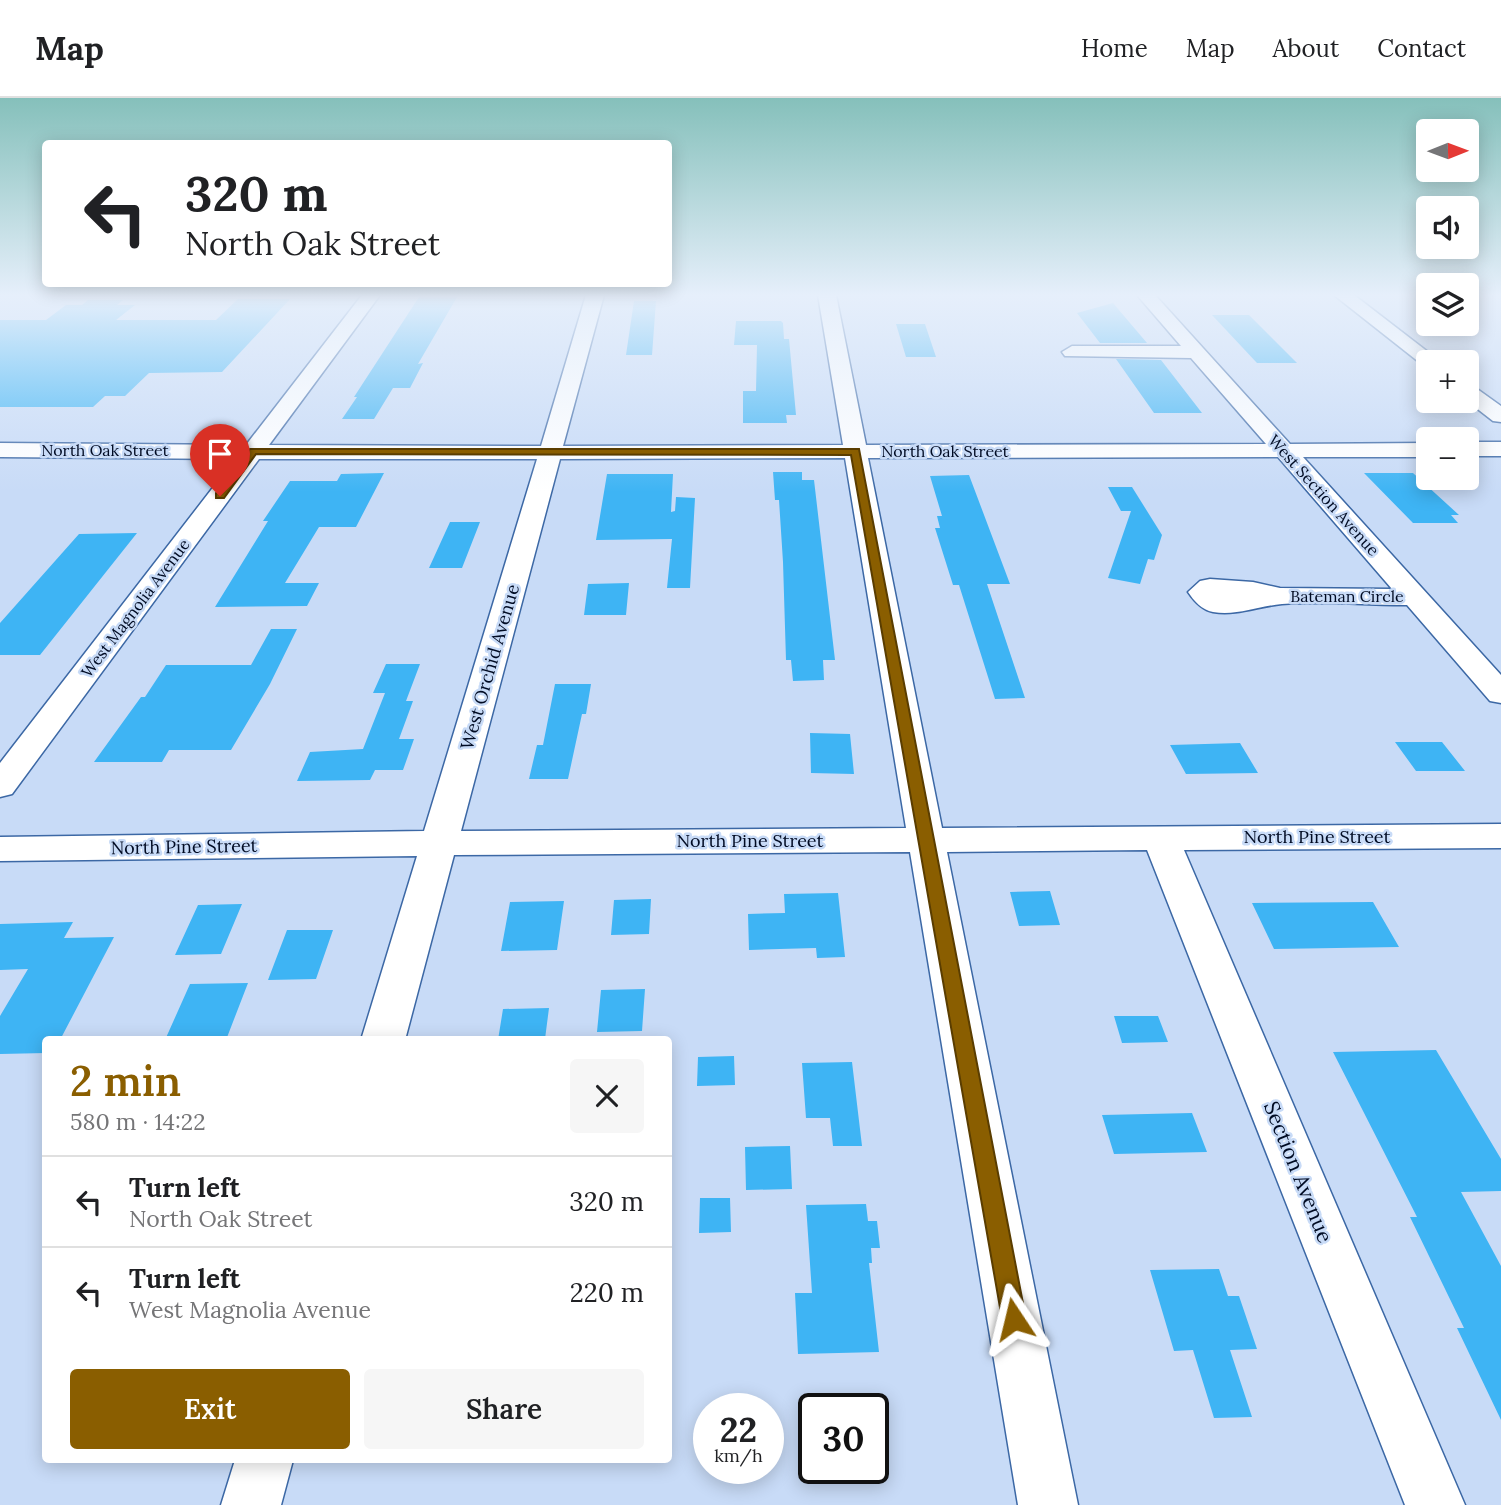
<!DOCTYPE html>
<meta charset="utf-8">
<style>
:root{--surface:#fff;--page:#f6f6f6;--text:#202124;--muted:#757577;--line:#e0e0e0;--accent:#8a5e00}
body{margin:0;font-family:Lora,serif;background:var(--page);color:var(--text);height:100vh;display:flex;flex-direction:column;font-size:26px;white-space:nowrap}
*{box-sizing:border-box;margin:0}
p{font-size:23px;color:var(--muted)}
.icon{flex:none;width:38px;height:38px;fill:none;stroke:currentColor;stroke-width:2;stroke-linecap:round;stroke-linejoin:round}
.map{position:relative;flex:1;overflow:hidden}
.panel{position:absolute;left:42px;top:938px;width:630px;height:427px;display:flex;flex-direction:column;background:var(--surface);border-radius:7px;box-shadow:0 4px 18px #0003}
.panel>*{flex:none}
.guide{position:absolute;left:42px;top:42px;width:630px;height:147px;border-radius:7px;box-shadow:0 4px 18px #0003;background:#fff;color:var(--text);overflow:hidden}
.needle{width:46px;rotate:89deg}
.tools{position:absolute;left:1416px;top:21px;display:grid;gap:14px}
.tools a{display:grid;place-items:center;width:63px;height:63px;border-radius:7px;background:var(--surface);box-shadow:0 4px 18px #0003;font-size:35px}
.speed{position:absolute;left:693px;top:1295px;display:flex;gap:14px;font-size:35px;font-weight:700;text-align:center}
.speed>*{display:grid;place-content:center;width:91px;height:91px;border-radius:50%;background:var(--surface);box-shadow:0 4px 18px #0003;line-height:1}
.speed small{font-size:18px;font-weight:400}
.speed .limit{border:4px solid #111;border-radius:10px;background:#fff;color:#111}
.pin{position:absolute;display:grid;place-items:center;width:60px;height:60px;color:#fff;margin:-72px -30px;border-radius:50% 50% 50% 0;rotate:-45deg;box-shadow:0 0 7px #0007}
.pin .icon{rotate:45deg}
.me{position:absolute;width:77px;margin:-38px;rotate:350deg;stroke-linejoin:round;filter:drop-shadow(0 0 5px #0008)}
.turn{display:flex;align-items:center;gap:24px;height:147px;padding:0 28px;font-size:32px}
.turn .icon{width:91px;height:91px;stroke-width:2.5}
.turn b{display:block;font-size:49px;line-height:60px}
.round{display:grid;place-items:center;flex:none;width:74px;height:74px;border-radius:7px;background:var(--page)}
.headline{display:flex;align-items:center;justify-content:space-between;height:119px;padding:0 28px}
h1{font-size:42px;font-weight:600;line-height:52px;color:var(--accent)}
.cta{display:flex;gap:14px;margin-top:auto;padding:14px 28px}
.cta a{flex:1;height:80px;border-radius:7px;background:var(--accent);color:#fff;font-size:28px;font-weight:600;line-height:80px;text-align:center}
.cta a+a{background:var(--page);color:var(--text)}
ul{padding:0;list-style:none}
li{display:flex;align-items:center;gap:21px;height:91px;padding:0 28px;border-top:2px solid var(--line)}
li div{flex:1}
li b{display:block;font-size:26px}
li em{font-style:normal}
header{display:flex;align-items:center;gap:42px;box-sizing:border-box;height:98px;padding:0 35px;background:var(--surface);border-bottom:2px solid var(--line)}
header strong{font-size:33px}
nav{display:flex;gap:38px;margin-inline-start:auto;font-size:24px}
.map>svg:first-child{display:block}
.building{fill:#3eb4f4}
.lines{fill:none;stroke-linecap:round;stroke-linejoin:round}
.minor-casing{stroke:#3c68a5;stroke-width:3}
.minor{fill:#fff;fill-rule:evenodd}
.route{fill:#8a5e00;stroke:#5a3d00;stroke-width:2}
.labels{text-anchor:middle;stroke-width:5;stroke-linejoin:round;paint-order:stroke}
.far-street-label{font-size:16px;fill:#000b23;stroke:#c8dbf7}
.street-label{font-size:18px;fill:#000b23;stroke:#c8dbf7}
.near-street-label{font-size:21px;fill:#000b23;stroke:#c8dbf7}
</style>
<header>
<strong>Map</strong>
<nav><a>Home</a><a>Map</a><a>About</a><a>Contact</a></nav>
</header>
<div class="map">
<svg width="1501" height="1407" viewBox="0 0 1501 1407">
<rect width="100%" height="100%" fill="#c8dbf7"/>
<!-- building -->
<path class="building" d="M 419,199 L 457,199 L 418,266 L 423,265 L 410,290 L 393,290 L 374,321 L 342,321 L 357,299 L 354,299 Z
M 238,201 L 290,201 L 222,274 L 149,275 L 125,298 L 105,298 L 93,309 L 0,309 L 0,222 L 46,222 L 66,207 L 82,207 L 88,202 L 123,202 L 117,207 L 135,207 L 116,222 L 216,222 Z
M 634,203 L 656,203 L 652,257 L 626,257 Z
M 1113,205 L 1147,245 L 1100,245 L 1077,215 Z
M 1212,217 L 1249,217 L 1297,265 L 1257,265 Z
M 736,223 L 781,223 L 783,225 L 784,241 L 789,241 L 796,317 L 786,317 L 787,325 L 743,325 L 743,293 L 756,293 L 757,247 L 734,247 Z
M 896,226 L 925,226 L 936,259 L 906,259 Z
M 1116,261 L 1161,262 L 1202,315 L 1154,315 Z
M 773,374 L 802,374 L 802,382 L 814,382 L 835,562 L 823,562 L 824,582 L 793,583 L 791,562 L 786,562 L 783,464 L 779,402 L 775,402 Z
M 384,375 L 356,429 L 319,429 L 285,485 L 319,485 L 307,508 L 215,509 L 268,423 L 263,423 L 290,383 L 337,383 L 341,376 Z
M 1364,375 L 1413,375 L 1459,417 L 1451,417 L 1458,425 L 1413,425 Z
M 607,376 L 673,376 L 671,414 L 675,413 L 676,399 L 695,400 L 690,490 L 667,490 L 672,441 L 596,442 Z
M 969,377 L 1010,486 L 987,486 L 1025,600 L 995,601 L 959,487 L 953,487 L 935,430 L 940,430 L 937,418 L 942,418 L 930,378 Z
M 1108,389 L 1132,389 L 1162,437 L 1154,462 L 1148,461 L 1140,486 L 1108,480 L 1131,413 L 1121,413 Z
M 450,424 L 480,424 L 462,470 L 429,470 Z
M 137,435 L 40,557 L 0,557 L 0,525 L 79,436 Z
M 629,485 L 626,517 L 584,517 L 588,486 Z
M 271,531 L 297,531 L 270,586 L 231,652 L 169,652 L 162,664 L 94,664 L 141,599 L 145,599 L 166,567 L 251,567 Z
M 386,566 L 420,566 L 406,603 L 413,603 L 399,641 L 414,641 L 403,672 L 375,672 L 370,682 L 297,683 L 310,654 L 363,651 L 385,595 L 373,595 Z
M 555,586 L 591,586 L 586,616 L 582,616 L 568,681 L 529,681 L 537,647 L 543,647 Z
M 810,635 L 850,636 L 854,676 L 811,675 Z
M 1395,644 L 1442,644 L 1465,673 L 1416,673 Z
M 1240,645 L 1258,675 L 1186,676 L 1170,647 Z
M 1050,793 L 1060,827 L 1019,828 L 1010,794 Z
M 838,795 L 845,859 L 817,860 L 816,850 L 749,852 L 748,816 L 785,815 L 784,796 Z
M 651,801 L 649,836 L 611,837 L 614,802 Z
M 564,803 L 557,852 L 501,853 L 510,804 Z
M 1373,804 L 1399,849 L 1274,851 L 1252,805 Z
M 242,806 L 221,856 L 175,857 L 198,807 Z
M 73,824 L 64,840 L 114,839 L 60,942 L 46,942 L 46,955 L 0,956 L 0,918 L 28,871 L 0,872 L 0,826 Z
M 287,832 L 333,832 L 316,881 L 268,882 Z
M 248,885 L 226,942 L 165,942 L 190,886 Z
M 645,891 L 642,933 L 597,934 L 601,892 Z
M 549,910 L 545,941 L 498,942 L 503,911 Z
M 1114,918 L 1158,918 L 1168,944 L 1122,945 Z
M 1436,952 L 1501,1061 L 1501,1093 L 1461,1094 L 1501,1168 L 1501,1322 L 1457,1230 L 1464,1230 L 1410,1119 L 1417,1119 L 1333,954 Z
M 734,958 L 735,987 L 697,988 L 698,959 Z
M 852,964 L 862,1048 L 833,1048 L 830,1020 L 806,1020 L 802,965 Z
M 1192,1015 L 1207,1054 L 1114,1056 L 1102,1017 Z
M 790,1048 L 792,1091 L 746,1092 L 745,1049 Z
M 700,1100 L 730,1100 L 731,1134 L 699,1135 Z
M 866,1106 L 868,1123 L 877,1123 L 880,1150 L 871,1150 L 872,1165 L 869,1165 L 879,1254 L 798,1256 L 795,1195 L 812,1195 L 806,1107 Z
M 1219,1171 L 1228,1198 L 1239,1198 L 1257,1251 L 1230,1252 L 1252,1319 L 1214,1320 L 1193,1252 L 1174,1253 L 1150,1172 Z"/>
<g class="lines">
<!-- minor casing -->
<g class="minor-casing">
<path id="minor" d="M 362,197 L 380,197 L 269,347 L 541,348 L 586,197 L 604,197 L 563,348 L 843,347 L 818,197 L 836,197 L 866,347 L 1266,346 L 1191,260 L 1065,258 L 1062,254 L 1072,248 L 1181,248 L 1137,197 L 1155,197 L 1290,346 L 1428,345 L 1428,359 L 1303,359 L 1501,577 L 1501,605 L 1490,603 L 1407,507 C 1366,507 1323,503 1282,506 C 1259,508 1237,518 1213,514 C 1202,512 1194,503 1188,494 L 1200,483 L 1210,481 L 1253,484 L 1280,490 L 1392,491 L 1278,359 L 868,360 L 942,730 L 1501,726 L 1501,750 L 1184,752 L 1465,1407 L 1405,1407 L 1147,752 L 947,754 L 1078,1407 L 1018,1407 L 910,754 L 454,757 L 405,942 L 361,942 L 417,758 L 0,763 L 0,739 L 424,733 L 537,361 L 259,361 L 12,696 L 0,699 L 0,665 L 235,361 L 0,359 L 0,345 L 246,347 ZM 845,360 L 906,730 L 461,733 L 560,361 Z
M 1334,197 L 1354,197 L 1441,264 L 1428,264 L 1428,269 L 1424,268 Z
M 1466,286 L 1473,288 L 1501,308 L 1501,324 L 1493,323 L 1466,302 Z
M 1466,344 L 1501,344 L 1501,358 L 1466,358 Z
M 235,1362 L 293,1362 L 281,1407 L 221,1407 Z"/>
</g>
<!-- minor -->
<use href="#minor" class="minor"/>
</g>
<!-- sky -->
<linearGradient id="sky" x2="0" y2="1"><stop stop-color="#85c0bb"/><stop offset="0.5" stop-color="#e6effb"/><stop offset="1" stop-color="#e6effb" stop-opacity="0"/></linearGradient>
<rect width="1501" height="394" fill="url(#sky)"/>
<!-- route -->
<path class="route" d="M 250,351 L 859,351 L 1026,1221 L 1023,1229 L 1014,1233 L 1006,1229 L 1002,1221 L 851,357 L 256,356 L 224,400 L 216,400 L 216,395 Z"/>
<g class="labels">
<!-- far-street labels -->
<g class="far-street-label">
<text x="105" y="358">North Oak Street</text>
<text x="945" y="359">North Oak Street</text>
<text transform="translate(1324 397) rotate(48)" y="6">West Section Avenue</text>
<text x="1347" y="504">Bateman Circle</text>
<text transform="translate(135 510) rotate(-53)" y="6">West Magnolia Avenue</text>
</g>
<!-- street labels -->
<g class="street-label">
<text transform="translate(490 569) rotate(-74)" y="6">West Orchid Avenue</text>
<text x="1317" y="745">North Pine Street</text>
<text x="750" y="749">North Pine Street</text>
<text transform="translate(184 749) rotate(-1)" y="6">North Pine Street</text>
</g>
<!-- near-street labels -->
<g class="near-street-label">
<text transform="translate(1298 1074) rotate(68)" y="7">Section Avenue</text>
</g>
</g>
</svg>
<div class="tools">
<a><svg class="needle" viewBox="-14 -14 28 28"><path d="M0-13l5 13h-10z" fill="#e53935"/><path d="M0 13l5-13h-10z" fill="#757577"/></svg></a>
<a><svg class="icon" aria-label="sound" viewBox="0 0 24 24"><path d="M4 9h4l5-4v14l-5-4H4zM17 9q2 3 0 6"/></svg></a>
<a><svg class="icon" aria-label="layers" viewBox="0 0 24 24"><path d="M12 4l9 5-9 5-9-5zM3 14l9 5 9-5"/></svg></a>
<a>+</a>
<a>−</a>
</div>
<div class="speed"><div>22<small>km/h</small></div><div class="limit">30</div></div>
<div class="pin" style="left:220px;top:398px;background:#d93025"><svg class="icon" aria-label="arrive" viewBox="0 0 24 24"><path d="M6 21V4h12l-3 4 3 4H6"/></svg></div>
<svg class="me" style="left:1014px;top:1221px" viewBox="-20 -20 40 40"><path d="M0-17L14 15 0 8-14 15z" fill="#8a5e00" stroke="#fff" stroke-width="4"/></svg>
<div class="guide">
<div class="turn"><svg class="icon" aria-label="left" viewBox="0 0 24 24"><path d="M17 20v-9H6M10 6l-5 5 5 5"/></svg><div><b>320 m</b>North Oak Street</div></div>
</div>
<section class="panel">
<div class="headline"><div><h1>2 min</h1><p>580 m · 14:22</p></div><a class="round"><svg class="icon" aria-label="close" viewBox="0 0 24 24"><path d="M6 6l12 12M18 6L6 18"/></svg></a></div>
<ul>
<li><svg class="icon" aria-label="left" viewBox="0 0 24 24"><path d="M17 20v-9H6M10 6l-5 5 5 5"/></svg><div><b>Turn left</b><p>North Oak Street</p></div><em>320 m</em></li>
<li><svg class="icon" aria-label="left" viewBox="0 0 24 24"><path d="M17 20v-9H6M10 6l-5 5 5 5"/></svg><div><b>Turn left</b><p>West Magnolia Avenue</p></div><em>220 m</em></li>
</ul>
<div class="cta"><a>Exit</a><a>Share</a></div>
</section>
</div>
